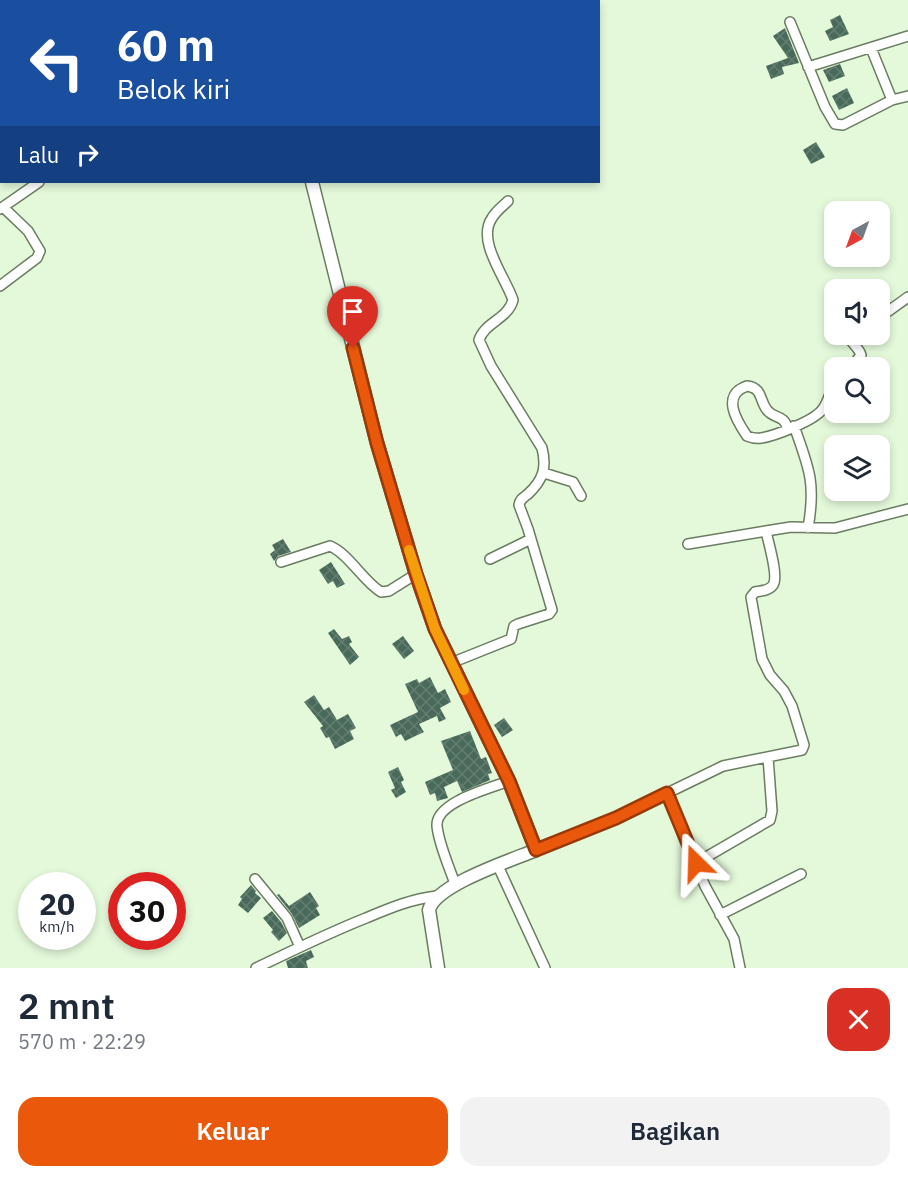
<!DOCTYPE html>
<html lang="id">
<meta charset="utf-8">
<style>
:root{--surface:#fff;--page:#f2f2f3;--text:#1f2937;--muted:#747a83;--accent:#ea580c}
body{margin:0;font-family:"IBM Plex Sans",sans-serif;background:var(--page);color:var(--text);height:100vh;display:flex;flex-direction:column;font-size:22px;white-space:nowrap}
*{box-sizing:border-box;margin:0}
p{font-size:20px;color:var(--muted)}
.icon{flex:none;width:33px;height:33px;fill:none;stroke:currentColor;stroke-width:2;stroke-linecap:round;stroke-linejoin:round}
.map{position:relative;height:968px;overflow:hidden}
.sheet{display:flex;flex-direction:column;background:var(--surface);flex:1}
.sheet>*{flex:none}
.banner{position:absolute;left:0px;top:0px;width:600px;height:183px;box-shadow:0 3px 9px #0003;background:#1a4fa0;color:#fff;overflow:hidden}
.needle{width:39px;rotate:221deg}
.tools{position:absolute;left:824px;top:201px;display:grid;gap:12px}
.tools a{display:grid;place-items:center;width:66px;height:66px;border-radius:12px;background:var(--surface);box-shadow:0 3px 9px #0003;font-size:30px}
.speed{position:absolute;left:18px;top:872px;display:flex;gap:12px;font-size:30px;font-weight:700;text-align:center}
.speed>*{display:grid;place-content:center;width:78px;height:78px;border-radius:50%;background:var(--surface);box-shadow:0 3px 9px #0003;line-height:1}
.speed small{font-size:15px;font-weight:400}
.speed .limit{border:9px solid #d22;background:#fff;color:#111}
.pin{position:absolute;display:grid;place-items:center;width:51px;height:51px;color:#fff;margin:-62px -26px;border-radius:50% 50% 50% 0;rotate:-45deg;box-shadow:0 0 6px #0007}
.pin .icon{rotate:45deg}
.me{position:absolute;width:66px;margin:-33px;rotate:338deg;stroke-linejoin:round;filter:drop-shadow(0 0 4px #0008)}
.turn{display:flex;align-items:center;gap:21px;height:126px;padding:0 18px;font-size:27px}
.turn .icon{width:78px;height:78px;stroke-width:2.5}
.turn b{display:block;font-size:42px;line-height:51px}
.then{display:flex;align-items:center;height:57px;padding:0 18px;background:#0003;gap:12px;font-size:22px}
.round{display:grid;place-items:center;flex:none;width:63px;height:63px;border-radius:18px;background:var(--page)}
.summary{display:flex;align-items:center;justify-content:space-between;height:102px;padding:0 18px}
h1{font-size:36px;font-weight:600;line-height:45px}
.primary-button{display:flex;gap:12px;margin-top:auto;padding:12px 18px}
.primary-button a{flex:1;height:69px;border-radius:18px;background:var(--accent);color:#fff;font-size:24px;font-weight:600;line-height:69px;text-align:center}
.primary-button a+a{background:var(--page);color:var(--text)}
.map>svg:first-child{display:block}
.building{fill:url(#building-cross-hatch)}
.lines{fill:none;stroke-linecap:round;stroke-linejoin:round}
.minor-casing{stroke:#6a7c61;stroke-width:12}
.tertiary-casing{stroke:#6a7c61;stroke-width:15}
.minor{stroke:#fff;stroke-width:9}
.tertiary{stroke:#fff;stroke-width:12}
.route-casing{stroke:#983908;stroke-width:15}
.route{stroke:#ea580c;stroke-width:10}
.slow{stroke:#f59e0b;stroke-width:10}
</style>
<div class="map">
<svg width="908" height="968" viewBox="0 0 908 968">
<defs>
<pattern id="building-cross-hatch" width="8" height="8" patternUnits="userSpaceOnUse" patternTransform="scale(1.5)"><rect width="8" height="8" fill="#496a5a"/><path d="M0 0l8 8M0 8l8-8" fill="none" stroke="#647e71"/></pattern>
</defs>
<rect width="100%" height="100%" fill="#e4f9da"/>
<!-- building -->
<path class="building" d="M 840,15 L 849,34 L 830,41 L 825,31 L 833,27 L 830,20 Z
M 785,28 L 799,63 L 782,67 L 784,74 L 771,79 L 766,66 L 788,58 L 773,36 Z
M 840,64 L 845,76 L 829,82 L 823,70 Z
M 847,88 L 854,103 L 839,110 L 832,96 Z
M 816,142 L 825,157 L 811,164 L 803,150 Z
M 283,539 L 291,552 L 278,556 L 274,561 L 270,554 L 275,550 L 272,545 Z
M 331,562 L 345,584 L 337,588 L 333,581 L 328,584 L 319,570 Z
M 334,629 L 342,639 L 349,636 L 352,642 L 349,644 L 359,657 L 350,665 L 328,633 Z
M 403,636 L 414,651 L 404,659 L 392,644 Z
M 430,677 L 438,693 L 445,689 L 451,702 L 440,708 L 446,719 L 439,722 L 437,716 L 419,724 L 424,732 L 405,741 L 401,734 L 396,737 L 390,725 L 418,712 L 405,684 L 417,679 L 419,683 Z
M 314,695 L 324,710 L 329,707 L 337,720 L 348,714 L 356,728 L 350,731 L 354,739 L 335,749 L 329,737 L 326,738 L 320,728 L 323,726 L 304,702 Z
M 504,718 L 513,730 L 502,737 L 494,725 Z
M 470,731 L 481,759 L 486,757 L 492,773 L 488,774 L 490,780 L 462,792 L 457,781 L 444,787 L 448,798 L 437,801 L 435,793 L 430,795 L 425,782 L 453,770 L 441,741 Z
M 398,767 L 404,780 L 401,782 L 406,792 L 396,798 L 391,790 L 395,788 L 388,772 Z
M 251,885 L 256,891 L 255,893 L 261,898 L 248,913 L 238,905 L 242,899 L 240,897 Z
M 310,892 L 319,906 L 316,908 L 320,915 L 299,928 L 292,914 L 277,895 L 279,894 L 289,906 Z
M 272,911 L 281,922 L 287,933 L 279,941 L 271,932 L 273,930 L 263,918 Z
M 311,950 L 314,957 L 306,961 L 308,968 L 288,968 L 286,961 Z"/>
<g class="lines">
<!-- minor casing -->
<g class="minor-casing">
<path id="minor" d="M 790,22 L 825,107 L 835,124 L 843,125 L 892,100
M 871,48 L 892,100 L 908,96
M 808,67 L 908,36
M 0,209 L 39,182
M 0,286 L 37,258 L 40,251 L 28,231 L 3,207
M 879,318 L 908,297
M 848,334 C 849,342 859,347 861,355 L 851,368
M 794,426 C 809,468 816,483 808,528
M 788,429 C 783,413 775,420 767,410 C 759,400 763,388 747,386 C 721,395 736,420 747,436 C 752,438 756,439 761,438 C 775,436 813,421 822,410 C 828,403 830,392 834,384
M 544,473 L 573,482 L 581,496
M 688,544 L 766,531
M 490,559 L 531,539
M 281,562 L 330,546 C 349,554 363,581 381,592 L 389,591 L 416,574
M 451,663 L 511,639 L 514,626 L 518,624 L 549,614 L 552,610 L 528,529 L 519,505 C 520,499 523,498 528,494 C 543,480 547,468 542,448 L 491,366 L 479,340 C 485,322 508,319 513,300 C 506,278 476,241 492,218 C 496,211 503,206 508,201
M 667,793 L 705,886 L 734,939 L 740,968
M 536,850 L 616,818 L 723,766 L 802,750 L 804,745 L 792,706 L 784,691 L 770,675 L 762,659 L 751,597 L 755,592 C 760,591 769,591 773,585 C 779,576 768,542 766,531 L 791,527 L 835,528 L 908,509
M 696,863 L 770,820 L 772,811 L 768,757
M 498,866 L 545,968
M 255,879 L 287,918 L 300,947
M 455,884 C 449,866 439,845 437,826 C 435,802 491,788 509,781
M 720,915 L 801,874
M 256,968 C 292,951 328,933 366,918 C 390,908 411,899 437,896"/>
</g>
<!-- tertiary casing -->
<g class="tertiary-casing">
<path id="tertiary" d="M 268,0 L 268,2
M 312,182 L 377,443 L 416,574 L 435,629 L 509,781 L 536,850 C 512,860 435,885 429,910 L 438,968"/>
</g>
<!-- minor -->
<use href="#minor" class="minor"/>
<!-- tertiary -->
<use href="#tertiary" class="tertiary"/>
</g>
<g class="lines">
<!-- route casing -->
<g class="route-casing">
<path id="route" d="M 353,348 L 377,443 L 416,574 L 435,629 L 509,781 L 536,850 L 616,818 L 667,793 L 696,863"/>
</g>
<!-- route -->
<use href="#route" class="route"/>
<!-- slow -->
<path class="slow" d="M 409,550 L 435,629 L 464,690"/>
</g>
</svg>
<div class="tools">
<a><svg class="needle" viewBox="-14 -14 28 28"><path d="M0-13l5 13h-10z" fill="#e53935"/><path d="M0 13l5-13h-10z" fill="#747a83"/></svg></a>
<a><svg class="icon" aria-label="sound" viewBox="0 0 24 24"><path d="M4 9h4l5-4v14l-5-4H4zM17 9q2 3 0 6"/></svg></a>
<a><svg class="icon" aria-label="search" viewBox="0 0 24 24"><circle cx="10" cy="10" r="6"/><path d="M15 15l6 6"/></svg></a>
<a><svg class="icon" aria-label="layers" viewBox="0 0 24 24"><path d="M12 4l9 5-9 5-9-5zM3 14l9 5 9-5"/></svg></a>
</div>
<div class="speed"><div>20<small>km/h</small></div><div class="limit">30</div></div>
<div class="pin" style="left:353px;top:348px;background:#d93025"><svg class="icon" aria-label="arrive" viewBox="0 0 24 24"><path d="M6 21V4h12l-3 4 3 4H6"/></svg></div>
<svg class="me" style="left:696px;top:863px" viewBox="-20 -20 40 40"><path d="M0-17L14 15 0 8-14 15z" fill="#ea580c" stroke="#fff" stroke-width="4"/></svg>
<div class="banner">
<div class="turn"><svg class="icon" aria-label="left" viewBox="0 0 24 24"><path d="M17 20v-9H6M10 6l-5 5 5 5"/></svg><div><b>60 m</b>Belok kiri</div></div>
<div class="then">Lalu<svg class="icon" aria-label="right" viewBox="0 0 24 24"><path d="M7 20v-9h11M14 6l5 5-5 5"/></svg></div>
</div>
</div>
<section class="sheet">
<div class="summary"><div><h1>2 mnt</h1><p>570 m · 22:29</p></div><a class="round" style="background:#d93025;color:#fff"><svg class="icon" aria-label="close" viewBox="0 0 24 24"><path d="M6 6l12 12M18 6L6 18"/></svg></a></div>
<div class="primary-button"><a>Keluar</a><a>Bagikan</a></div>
</section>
